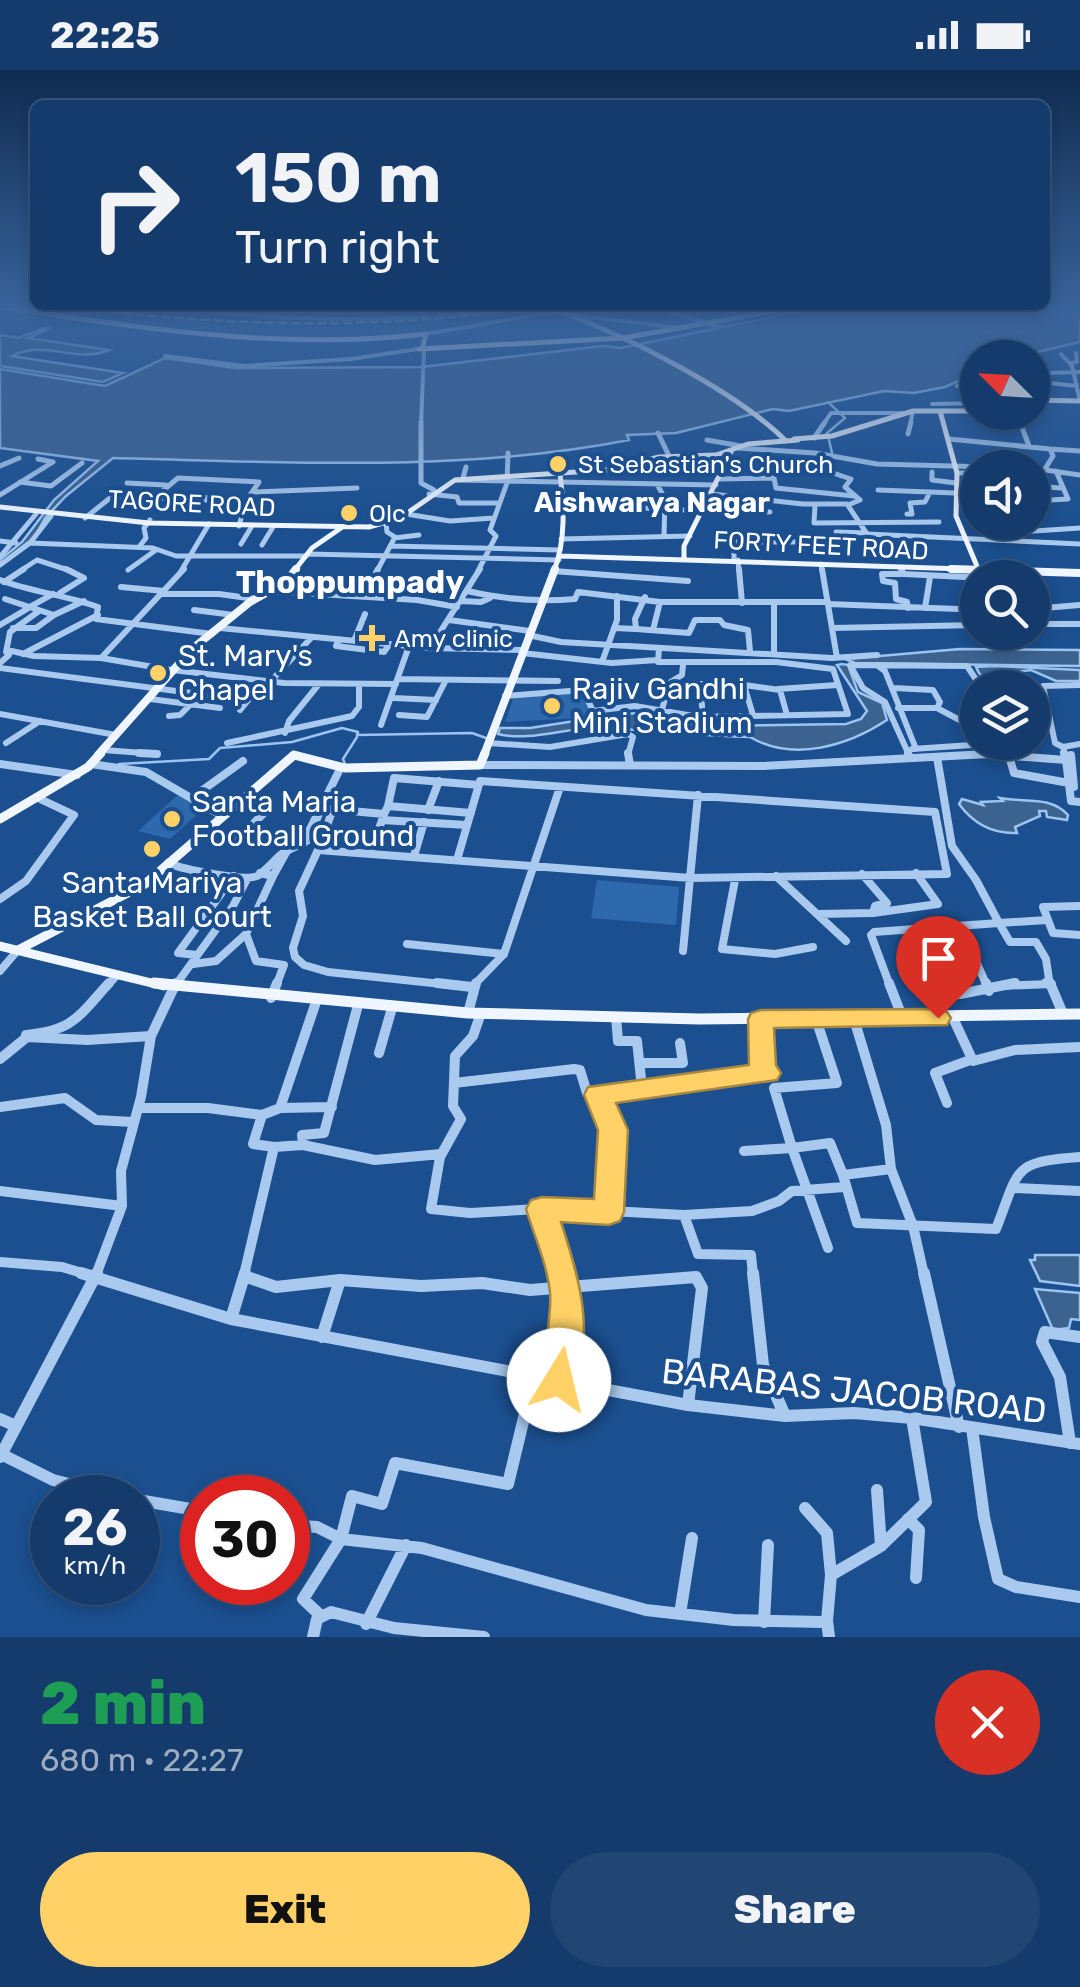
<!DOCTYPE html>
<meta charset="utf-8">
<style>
:root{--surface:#143b6b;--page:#214673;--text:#f1f3f6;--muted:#9dadc1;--line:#33557e;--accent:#ffd166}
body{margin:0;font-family:Rubik,sans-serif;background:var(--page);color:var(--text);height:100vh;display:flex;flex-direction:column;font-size:38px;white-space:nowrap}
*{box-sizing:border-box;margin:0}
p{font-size:32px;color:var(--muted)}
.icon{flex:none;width:55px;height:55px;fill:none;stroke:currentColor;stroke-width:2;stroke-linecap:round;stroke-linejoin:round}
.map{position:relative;height:1567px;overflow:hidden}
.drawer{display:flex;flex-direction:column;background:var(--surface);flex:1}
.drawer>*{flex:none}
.banner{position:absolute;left:30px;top:30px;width:1020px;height:210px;border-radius:15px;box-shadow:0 5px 15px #0003,0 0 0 2px var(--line);background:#143b6b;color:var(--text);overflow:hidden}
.needle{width:65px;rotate:294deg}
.controls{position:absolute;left:960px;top:270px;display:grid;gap:20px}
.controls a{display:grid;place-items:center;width:90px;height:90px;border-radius:50%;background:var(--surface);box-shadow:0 5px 15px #0003,0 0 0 2px var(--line);font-size:50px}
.speed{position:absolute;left:30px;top:1405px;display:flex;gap:20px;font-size:50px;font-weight:700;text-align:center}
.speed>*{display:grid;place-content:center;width:130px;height:130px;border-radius:50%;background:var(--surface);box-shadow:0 5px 15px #0003,0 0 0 2px var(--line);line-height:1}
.speed small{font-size:25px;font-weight:400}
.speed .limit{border:15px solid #d22;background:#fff;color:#111}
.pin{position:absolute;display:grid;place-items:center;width:85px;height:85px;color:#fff;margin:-102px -42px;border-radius:50% 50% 50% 0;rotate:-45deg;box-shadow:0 0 10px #0007}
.pin .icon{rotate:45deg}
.me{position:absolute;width:110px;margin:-55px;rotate:9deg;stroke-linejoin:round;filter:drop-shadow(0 0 8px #0008)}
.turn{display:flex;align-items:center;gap:35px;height:210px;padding:0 40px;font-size:45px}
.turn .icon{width:130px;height:130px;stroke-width:2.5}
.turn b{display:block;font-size:70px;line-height:85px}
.round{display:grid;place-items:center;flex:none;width:105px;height:105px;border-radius:52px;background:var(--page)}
.head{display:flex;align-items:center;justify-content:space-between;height:170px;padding:0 40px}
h1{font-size:60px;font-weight:800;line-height:75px;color:#1e9e55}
.button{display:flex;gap:20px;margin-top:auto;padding:20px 40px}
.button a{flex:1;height:115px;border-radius:60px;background:var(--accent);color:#111;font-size:40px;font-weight:800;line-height:115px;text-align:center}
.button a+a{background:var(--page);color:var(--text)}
.status{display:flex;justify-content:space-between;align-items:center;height:70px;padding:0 50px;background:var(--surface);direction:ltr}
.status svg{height:28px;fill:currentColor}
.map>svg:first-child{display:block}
.green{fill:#2e69ad}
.water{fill:#3c6290;stroke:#9cc4f0;stroke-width:2.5}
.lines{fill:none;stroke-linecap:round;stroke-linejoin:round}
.stream{stroke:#9cc4f0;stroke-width:2.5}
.minor-far5{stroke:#a9c9ee;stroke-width:4}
.minor-far4{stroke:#a9c9ee;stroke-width:5}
.minor-far3{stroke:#a9c9ee;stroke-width:6}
.minor-far2{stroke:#a9c9ee;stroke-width:8}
.minor-far1{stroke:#a9c9ee;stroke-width:10}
.minor{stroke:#a9c9ee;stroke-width:12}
.major-far3{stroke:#f0f6ff;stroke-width:5}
.major-far2{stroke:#f0f6ff;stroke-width:8}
.major-far1{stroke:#f0f6ff;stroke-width:9}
.major{stroke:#f0f6ff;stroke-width:11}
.highway{stroke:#fff;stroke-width:5}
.rail{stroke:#fff;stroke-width:2.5;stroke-dasharray:9 4;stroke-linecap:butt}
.route{fill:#ffd166;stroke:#a68842;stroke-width:2.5}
.poi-dot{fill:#ffd166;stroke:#1b4f8f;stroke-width:4}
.labels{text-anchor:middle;stroke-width:8;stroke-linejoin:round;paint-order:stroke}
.far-poi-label{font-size:25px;fill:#fff;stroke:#1b4f8f;text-anchor:start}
.far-street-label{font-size:25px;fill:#fff;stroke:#1b4f8f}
.far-neighbourhood-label{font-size:28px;font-weight:bold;fill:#fff;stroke:#1b4f8f}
.poi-label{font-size:30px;fill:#fff;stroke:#1b4f8f;text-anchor:start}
.far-district-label{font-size:32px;font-weight:bold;fill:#fff;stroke:#1b4f8f}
.near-street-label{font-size:35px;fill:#fff;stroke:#1b4f8f}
</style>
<div class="status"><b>22:25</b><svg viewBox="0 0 49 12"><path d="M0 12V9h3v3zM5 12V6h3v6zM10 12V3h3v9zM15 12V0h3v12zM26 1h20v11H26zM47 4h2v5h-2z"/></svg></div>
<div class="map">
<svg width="1080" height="1567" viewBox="0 0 1080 1567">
<rect width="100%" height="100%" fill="#1b4f8f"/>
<!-- green -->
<path class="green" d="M 586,619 L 597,647 L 505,652 L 514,626 Z
M 180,723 L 205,737 L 170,769 L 138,761 Z
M 597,810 L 679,817 L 676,855 L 591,848 Z"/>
<!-- water -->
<path class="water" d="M 651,237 L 724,257 L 818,237 L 1080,237 L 1080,272 L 1016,287 L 978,288 L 977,303 L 945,317 L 914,323 L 884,321 L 789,341 L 773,339 L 676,363 L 627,365 L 629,370 C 461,403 285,392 113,388 L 66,426 L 45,448 L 35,467 L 0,494 L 0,490 L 22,472 L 54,430 L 98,391 L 0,378 L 0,299 L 105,316 L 165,288 L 235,298 L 421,297 L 603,276 L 620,278 L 719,258 Z
M 45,258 L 51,258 L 28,268 L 109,280 C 75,294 45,269 12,286 L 123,303 L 103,312 L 0,296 L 0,265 L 18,268 Z
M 960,579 L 1080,580 L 1080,596 L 855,593 L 845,589 Z
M 842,594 L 848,595 L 858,622 L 882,633 L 887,650 C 849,675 794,693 750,667 C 700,666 650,660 600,658 C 566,657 531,672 498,664 L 500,658 L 530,658 L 594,648 L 608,652 L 624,644 L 640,643 L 663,651 L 710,656 L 846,654 L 861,649 L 867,641 L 837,595 Z
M 995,596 L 1080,600 L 1080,611 L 1056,611 L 1031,600 L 1009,603 L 1006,612 C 991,614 982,612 976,597 Z
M 1000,728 C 1024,733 1050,725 1068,745 L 1067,750 L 1047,747 L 1046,741 L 1039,741 L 1040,746 L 1015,757 L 1017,763 C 993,764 973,753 959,734 L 962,729 L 983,735 L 981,732 L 1003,731 Z
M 1035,1185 L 1080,1185 L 1080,1216 L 1040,1211 L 1030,1190 L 1035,1190 Z
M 1035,1219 L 1080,1223 L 1080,1250 L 1071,1249 L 1069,1258 L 1053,1260 Z"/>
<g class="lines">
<!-- stream -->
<path class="stream" d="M 826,364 L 845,348 L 828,332
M 829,370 L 832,383
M 119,694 L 209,689 L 220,678 L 292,672 L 342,658 L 358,662 L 357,665 L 472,663 L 486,668
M 345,694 L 343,689 L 357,667
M 289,783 L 309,773 L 323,742"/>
<!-- minor-far5 -->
<path class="minor-far5" d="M 162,237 C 285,251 404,255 527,237
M 566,244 L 680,258
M 426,264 L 558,241
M 1061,284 L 1072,296 L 1080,331
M 165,286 L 244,296 L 351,289 L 418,279
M 1070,293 L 1077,292 L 1076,283
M 1032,295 L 1047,303 L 1080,302
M 1032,311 L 1077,316
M 957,316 L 978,309
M 932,334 L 978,333
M 1020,351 L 1021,355
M 421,355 L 424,280
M 823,355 L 831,343 L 903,343
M 910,355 L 913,341"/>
<!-- minor-far4 -->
<path class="minor-far4" d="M 421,352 L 421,413 L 434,420
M 1020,352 L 1029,376
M 658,363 L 669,386
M 908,364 L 911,352
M 814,368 L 825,352
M 949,369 L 1050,379 L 1053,386 L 1045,399
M 707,370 L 741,376
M 737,378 L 815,383 L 877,394 L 1023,398
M 1050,379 L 1080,381
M 828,386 L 820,394 L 821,399 L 851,409 L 845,417 L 860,430 L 848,435
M 752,387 L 763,389 L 768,408
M 0,396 L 19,388
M 1032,398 L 1080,405
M 1056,401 L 1068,429
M 932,402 L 932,410 L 956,413
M 957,403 L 978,403
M 463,408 L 466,397
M 719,409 L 774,408 L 776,418 L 854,426
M 456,410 L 716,415
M 20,412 L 51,416 L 82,393
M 127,413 L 166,415
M 657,414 L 665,429 L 664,466
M 1032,416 L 1061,418
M 878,420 L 955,423
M 254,422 L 357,418
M 160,424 L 246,431
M 429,424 L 457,427 L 459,433 L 499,433
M 712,424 L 803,434 L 847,434 L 867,464 L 1080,474
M 0,425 L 53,392 L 38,389
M 154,428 L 207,430
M 1032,431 L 1068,429
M 564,434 L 683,440
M 815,435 L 814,453 L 939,452
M 704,440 L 770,442
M 406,444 L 450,451 L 494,448
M 907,444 L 912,444 L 910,433 L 925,432 L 930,422
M 85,448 L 110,428 L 154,428 L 178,408 L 259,412 L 246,431 L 239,456
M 836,462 L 867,463
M 1019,462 L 1080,458
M 394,468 L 419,465
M 561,469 L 690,466
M 0,471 L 16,473
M 30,473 L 153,478 L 176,486 L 306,486
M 241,474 L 252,456
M 262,475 L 273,457
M 390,476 L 560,480
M 139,477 L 146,468 L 144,458 L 150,450
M 308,484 L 559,490
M 0,487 L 36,444
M 734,490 L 734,472 L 808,472
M 738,490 L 739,501
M 821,494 L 822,501
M 0,495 L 30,473 L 51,446
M 128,500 L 156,480
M 20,501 L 37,490 L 71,501
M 181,501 L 209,454
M 377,501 L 395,467 L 387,462 L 386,453
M 478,501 L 496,466 L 490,460 L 507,413 L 508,383
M 553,501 L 557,501"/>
<!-- minor-far3 -->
<path class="minor-far3" d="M 739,499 L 742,533
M 822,499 L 837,588
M 901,499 L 904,504 L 984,508
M 553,501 L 688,511
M 904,504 L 882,504 L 883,511 L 895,513 L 896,529 L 907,532 L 908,538
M 997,508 L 1002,508
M 0,510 C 32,522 65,525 98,537 L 96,549 L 212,564
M 4,512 L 24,499
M 121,517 L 164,521
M 966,520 L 971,539
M 269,521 L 417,530 L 457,537
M 467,521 C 501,529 540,532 575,529 L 578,522 L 660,532 L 828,532
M 60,523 L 84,508 L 66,499
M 161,524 L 219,524 L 255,529
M 364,526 L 378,499
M 5,529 L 54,545 L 84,531
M 461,531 L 481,532 L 490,528
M 774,533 L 774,582
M 828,534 L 958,539 L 978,536
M 925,538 L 930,507
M 26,539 L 53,524
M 1032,539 L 1080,535
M 194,540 L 234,545
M 449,550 L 530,561
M 1032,554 L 1080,554
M 0,555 L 27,539
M 13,558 L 36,558 L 54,545
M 220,558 L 430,578 L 522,580
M 614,558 L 636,559 L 635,549 L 645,527
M 832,558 L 978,555
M 636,559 L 689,563 L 695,550 L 720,550 L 724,555 L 748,560 L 750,581
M 653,560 L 660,532
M 528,565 L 561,572 L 832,588 L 877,585
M 339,569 L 336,576 L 384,582 L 389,575
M 354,571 L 365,544
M 430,578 L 480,499
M 7,580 L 34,586 L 101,588 L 171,600
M 522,583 L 612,593 L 658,590
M 23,584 L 98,545
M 101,588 L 184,499
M 602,592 L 617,550 L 617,526
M 0,593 L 9,585 L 6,582 L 10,562 L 39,541
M 850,595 L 863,618 L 885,632 L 909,685
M 851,595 L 967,596 L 979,614 L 1019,618
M 877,595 L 885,601 L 916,679
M 0,598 L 222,627
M 172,600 L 284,613 L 396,614
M 398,609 L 558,611
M 270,612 L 312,567
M 744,615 L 780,620 L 787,645
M 893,618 L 933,620 L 940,632 L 937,638
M 778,619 L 837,615
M 505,626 L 583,620 L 593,641 L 635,636 L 699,647 L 848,644 L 833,599 L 776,592 L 658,592 L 659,578
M 394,628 L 436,630
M 150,629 L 220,638
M 898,638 L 937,638 L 969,655
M 240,640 L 263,612
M 662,640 L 669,613 L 682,605 L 683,595
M 0,644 L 116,665
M 399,645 L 427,647 L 446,610
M 169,646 L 180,645 L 191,634
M 703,647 L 700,614 L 744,615 L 753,645
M 381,655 L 409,576
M 285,663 L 289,651 L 319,614
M 987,672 L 1030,678
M 6,673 L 40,651
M 227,673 L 352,646 L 359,637 L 359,617
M 488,673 L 550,677 L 628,664 L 633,667 L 628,685
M 1063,677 L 1080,674
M 912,679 L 987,674
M 103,680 L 157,684
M 966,685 L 1003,685
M 1065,685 L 1063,677 L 1055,673 L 1043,616 L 1080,615"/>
<!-- minor-far2 -->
<path class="minor-far2" d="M 139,683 L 157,684
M 628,683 L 630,695
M 908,683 L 910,688
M 1064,683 L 1066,690
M 1071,685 L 1074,717
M 1009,686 L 1014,703 L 1069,713
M 0,694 L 77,705
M 91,694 L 146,702 L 222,746
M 480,695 L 763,696 L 988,684 L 1066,690 L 1071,731 L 1080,732
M 193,727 L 243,691
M 388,736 L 394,708 L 479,715
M 318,738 L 384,744 L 388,736 L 471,743
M 428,740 L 439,711
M 382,750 L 467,755
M 234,773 L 270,737 L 242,728
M 318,780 L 333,739
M 370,783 L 384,745
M 414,786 L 424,752
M 457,790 L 480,711 L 935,742 L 947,804 L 691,808 L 318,780 L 299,821 L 303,846 L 293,878 L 295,887 L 304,895 L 328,902 L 461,916
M 168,793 C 182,799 248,813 259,805 C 278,790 278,781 303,773 L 341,697
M 260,803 L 273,806 L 246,864 L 256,891 L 284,895 L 276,916
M 273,806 L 288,779
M 776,806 L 846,871
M 735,810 L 722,879 L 775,884 L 813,877
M 0,829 L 26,811 L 74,745 L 38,728
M 1080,836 L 1043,837 L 1053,863 L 1080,865
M 873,843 L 938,834 L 916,803
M 817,844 L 873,843 L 875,836 L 887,833 L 862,804
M 1047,850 L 999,853 L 1010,872 L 1036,872 L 1046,889 L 1050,916
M 960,856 L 987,916
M 912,859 L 922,880 L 969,877
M 407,874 L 504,884
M 683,881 L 698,725
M 197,885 L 178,883 L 234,806
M 193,894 L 216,891 L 246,864
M 0,901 L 18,880
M 107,916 L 117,905
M 175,916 L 233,836 L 247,809
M 473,916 L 504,884 L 560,717
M 890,916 L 871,865 L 874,862 L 999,853 L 976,810 L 952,776 L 937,687
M 1000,916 L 1051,914"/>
<!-- minor-far1 -->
<path class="minor-far1" d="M 437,913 L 472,917
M 889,913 L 903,949
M 986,913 L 989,921
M 1046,913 L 1051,914
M 1050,913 L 1063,944
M 960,924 L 1015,913
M 271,928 L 277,913
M 468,943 L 476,913
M 481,943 L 473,966 L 455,986 L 453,1036 L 461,1049 L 440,1087 L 431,1139 L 470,1143 L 555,1138 L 684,1145 L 698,1184 L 751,1185 L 753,1205
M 616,947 L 618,971 L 637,971 L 642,1018
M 953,948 L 973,991 L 1015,980 L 1080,977
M 854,949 L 886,1055 L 891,1099 L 913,1156 L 924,1205
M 26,965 C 74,960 78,947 109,913
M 379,983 L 392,938
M 0,989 L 27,967 L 87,970 L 151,966
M 640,993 L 683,993 L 680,973
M 454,1013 L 574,999 L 580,1000 L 587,1023 L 598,1025
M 947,1033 L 935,1003 L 970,990
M 0,1037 L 65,1028 L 96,1050 L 133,1052
M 138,1038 L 208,1038 L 262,1045
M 280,1038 L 332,1037
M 303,1075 L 375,1090 L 441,1084
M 274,1077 L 303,1075 L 302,1065 L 324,1063 L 358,935
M 744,1081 L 792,1078 L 774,1018 L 837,1013 L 816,949
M 891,1099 L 843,1105 L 857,1153 L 996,1159 C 1020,1098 1011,1092 1080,1087
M 1014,1118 L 1080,1121
M 0,1121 L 122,1136
M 542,1139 L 561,1205
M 609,1142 L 613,1060 L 598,1025 L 768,1003 L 763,995 L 761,949
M 684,1145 L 752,1141 L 779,1131 L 792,1121 L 844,1117
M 828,1178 L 792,1078 L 830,1073 L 843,1105
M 0,1192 L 62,1197 L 89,1205
M 96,1205 L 122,1136 L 121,1101 L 141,1027 L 151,966 L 176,913
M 244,1205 L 274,1077 L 253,1074 L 262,1045 L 280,1038 L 316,932"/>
<!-- minor -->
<path class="minor" d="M 81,1203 L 231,1249 L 688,1335 L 785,1346 L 854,1343 L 912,1348 L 1080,1374
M 753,1203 L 763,1295 L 785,1346
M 924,1203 L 959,1357
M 244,1206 L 276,1217 L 340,1210 L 421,1216 L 482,1213 L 530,1220 L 696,1207 L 702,1218 L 688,1335
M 231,1249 L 245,1203
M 322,1267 L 340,1210
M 559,1310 L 565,1242 L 560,1203
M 0,1349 L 16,1356
M 972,1358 L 984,1447 L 998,1509 L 1016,1517 L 1080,1527
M 1070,1373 L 1060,1307 L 1042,1272 L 1045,1262 L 1080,1267
M 1,1384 L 53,1410 L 125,1428
M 0,1387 L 97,1203
M 877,1420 L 881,1476
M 138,1430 L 202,1441
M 908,1449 L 919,1460 L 916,1508
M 288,1455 L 317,1457 L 341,1469 L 422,1478 L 646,1540 L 734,1550 L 822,1552 L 827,1551 L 831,1505 L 827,1463 L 805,1438
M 831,1505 L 881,1476 L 926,1432 L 912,1348
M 680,1544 L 692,1468
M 321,1546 L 303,1529 L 341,1469 L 352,1426 L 382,1434 L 395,1393 L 508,1414 L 534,1306
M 827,1551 L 829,1567
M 764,1552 L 768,1475
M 366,1554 L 406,1475
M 313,1567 L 317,1549 L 331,1542 L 394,1558 L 484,1567"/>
<!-- major-far3 -->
<path class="major-far3" d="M 558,241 C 625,265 736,321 786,371
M 1032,330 L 1080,331
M 940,341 L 957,403 L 956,446 L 979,501
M 794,369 L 832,366 L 913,341 L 978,341
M 0,437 L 149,453 L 369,457 L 400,448 L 455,410 L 606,400 L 659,387 L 716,385 L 748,374 L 798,370
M 560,486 L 1028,501
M 684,488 L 684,476 L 732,380
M 294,501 L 312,478 L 341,458
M 554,501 C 566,470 564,436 560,404"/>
<!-- major-far2 -->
<path class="major-far2" d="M 951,499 L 1080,503
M 98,685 L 192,579 L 250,532 L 286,512 L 296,499
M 484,685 L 555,499"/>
<!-- major-far1 -->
<path class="major-far1" d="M 0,749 L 88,697 L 101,683
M 0,876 L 164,916
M 18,880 L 145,814 L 294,685 L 345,698 L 480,695 L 485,683"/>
<!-- major -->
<path class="major" d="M 154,913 L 468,943 L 699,949 L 1080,944"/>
<!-- highway -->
<path class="highway" d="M 0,237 C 143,258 281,281 426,264 L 423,276
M 419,279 L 623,268 L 796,237"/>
<!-- rail -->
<path class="rail" d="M 71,237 C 230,257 383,260 542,237"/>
</g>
<!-- sky -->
<linearGradient id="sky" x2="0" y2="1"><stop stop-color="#0f2b4f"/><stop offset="0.52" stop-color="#39639b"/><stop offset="1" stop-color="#39639b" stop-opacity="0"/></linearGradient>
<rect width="1080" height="456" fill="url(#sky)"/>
<!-- route -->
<path class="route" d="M 938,939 L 947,942 L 951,948 L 947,955 L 774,958 L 776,995 L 781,1003 L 777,1010 L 616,1033 L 628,1060 L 624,1142 L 620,1151 L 609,1155 L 561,1152 C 579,1207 597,1266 571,1321 L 559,1326 L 547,1321 C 537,1301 553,1250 550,1222 C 547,1194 534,1165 526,1139 L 531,1130 L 542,1127 L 594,1129 L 598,1060 L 584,1025 L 588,1017 L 749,995 L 748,949 L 751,943 L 761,940 Z"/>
<!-- markers -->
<g class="poi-dot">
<circle cx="558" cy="394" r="10"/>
<circle cx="349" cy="443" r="10"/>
<path d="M367 553h10v10h10v10h-10v10h-10v-10h-10v-10h10z"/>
<circle cx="158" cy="603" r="10"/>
<circle cx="552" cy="636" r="10"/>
<circle cx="172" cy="749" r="10"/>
<circle cx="152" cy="779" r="10"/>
</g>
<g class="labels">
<!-- far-poi labels -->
<g class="far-poi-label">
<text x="578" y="403">St Sebastian's Church</text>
<text x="369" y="452">Olc</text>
<text x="394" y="577">Amy clinic</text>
</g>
<!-- far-street labels -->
<g class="far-street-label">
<text transform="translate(192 433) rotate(3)" y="9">TAGORE ROAD</text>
<text transform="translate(821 475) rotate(3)" y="9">FORTY FEET ROAD</text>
</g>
<!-- far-neighbourhood labels -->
<g class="far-neighbourhood-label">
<text x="652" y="442">Aishwarya Nagar</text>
</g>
<!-- poi labels -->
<g class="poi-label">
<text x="178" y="596">St. Mary's<tspan x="178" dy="34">Chapel</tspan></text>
<text x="572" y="629">Rajiv Gandhi<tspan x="572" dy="34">Mini Stadium</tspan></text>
<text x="192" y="742">Santa Maria<tspan x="192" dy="34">Football Ground</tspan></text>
<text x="152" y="823" text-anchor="middle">Santa Mariya<tspan x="152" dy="34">Basket Ball Court</tspan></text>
</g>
<!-- far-district labels -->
<g class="far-district-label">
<text x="350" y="523">Thoppumpady</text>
</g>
<!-- near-street labels -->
<g class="near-street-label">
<text transform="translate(854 1321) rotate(6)" y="12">BARABAS JACOB ROAD</text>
</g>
</g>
</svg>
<div class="controls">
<a><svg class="needle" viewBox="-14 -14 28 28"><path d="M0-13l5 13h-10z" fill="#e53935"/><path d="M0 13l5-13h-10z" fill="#9dadc1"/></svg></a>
<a><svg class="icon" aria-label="sound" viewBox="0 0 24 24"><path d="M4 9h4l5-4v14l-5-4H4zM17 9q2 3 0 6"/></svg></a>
<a><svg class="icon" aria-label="search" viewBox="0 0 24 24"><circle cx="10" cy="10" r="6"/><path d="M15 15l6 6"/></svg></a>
<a><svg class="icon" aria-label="layers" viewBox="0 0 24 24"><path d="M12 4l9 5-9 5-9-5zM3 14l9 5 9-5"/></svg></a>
</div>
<div class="speed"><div>26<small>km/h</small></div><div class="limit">30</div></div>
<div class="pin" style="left:938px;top:948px;background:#d93025"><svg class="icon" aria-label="arrive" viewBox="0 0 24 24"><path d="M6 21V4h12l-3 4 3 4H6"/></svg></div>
<svg class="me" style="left:559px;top:1310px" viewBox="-20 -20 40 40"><circle r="19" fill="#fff"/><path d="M0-13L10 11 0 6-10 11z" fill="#ffd166"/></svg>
<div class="banner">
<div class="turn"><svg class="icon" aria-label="right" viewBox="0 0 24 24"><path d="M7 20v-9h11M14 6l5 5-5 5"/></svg><div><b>150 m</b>Turn right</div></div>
</div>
</div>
<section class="drawer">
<div class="head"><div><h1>2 min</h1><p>680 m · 22:27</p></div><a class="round" style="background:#d93025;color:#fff"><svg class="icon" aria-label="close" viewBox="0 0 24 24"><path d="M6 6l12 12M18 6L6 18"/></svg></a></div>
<div class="button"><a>Exit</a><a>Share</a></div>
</section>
